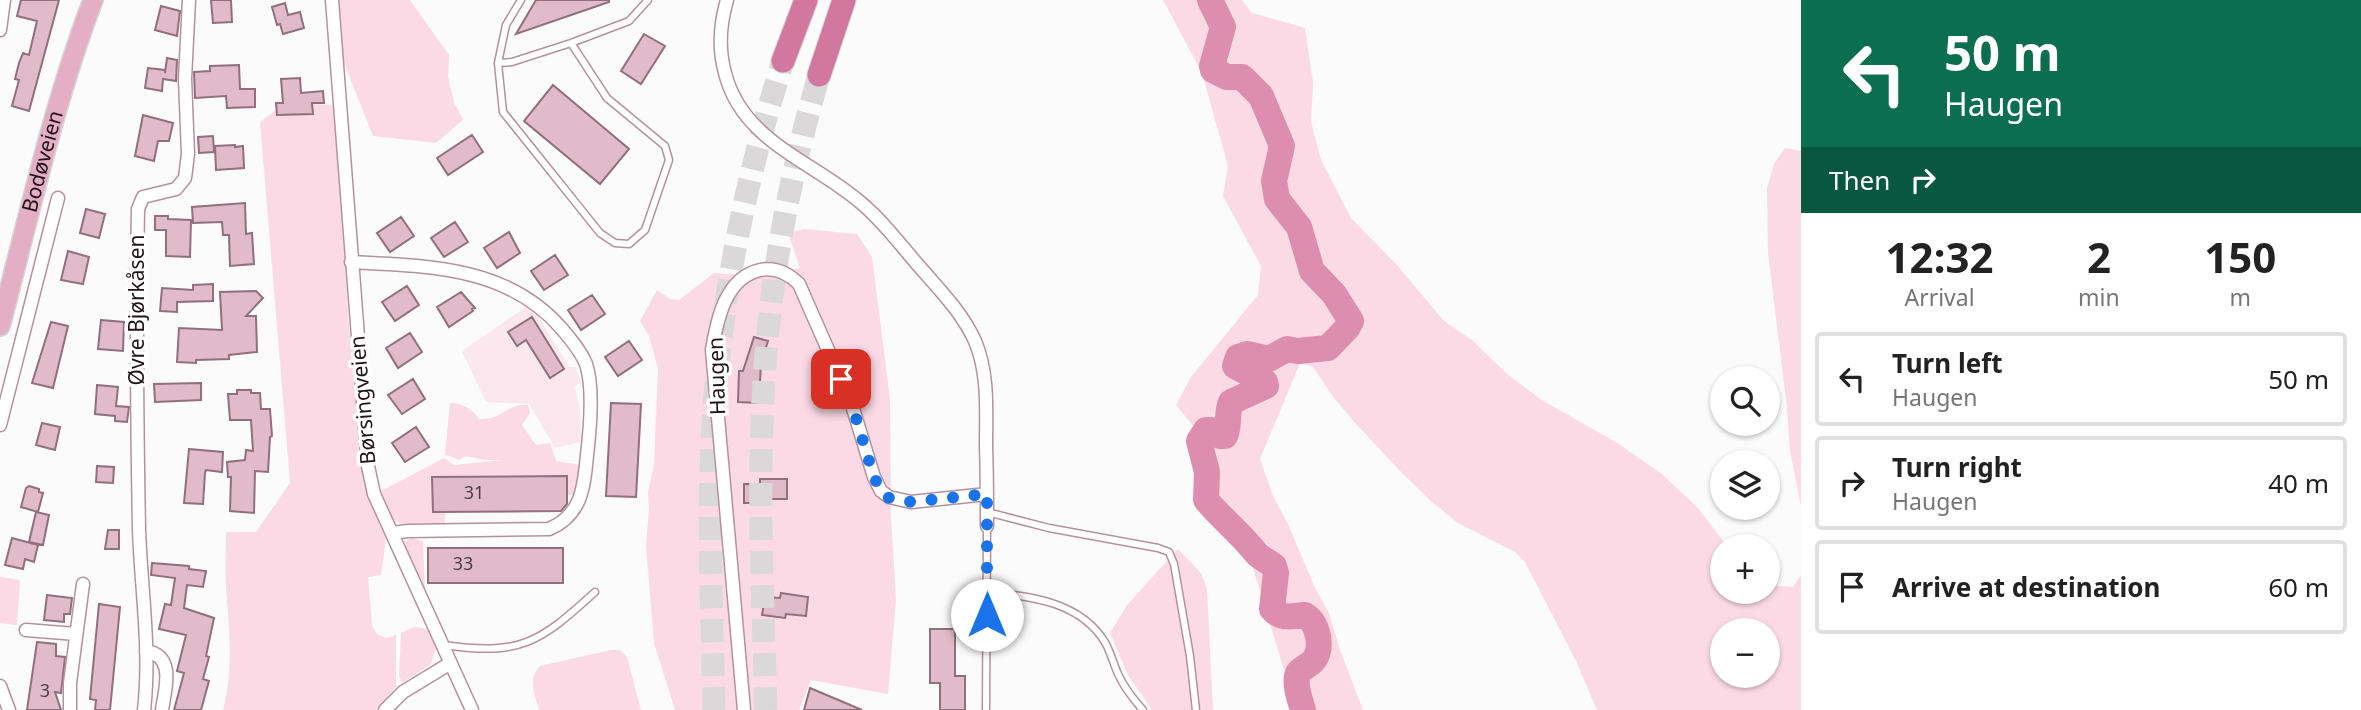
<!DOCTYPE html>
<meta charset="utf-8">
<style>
:root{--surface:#fff;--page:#f2f2f2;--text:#222;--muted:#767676;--line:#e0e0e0}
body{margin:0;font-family:"Noto Sans",sans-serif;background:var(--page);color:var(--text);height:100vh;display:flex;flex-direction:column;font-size:26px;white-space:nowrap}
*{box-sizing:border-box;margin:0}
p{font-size:23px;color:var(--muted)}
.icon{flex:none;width:38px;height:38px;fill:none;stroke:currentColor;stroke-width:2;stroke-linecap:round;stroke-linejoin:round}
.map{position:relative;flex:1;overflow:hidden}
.sheet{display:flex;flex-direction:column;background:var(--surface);width:560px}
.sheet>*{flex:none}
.guide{background:#0b6e4f;color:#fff;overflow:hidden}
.fabs{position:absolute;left:1710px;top:366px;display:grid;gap:14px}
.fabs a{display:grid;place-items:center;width:70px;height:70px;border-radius:50%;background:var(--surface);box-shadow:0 2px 5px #0004;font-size:35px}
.pin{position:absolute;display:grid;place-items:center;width:60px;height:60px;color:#fff;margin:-30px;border-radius:14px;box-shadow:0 4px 10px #0006}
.me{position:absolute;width:77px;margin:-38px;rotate:0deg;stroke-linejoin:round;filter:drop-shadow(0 0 5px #0008)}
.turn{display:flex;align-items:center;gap:24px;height:147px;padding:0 28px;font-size:32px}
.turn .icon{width:91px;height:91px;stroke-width:2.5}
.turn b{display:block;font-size:49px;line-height:60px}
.then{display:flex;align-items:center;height:66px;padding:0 28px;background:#0003;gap:14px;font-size:26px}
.eta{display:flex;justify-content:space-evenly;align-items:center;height:119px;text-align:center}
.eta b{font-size:42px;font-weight:700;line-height:49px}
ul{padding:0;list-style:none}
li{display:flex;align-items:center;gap:21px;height:94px;margin:0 14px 10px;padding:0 14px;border:4px solid var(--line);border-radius:7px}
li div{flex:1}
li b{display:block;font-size:26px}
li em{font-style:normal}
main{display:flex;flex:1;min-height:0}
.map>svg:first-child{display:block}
.built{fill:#fbe8ef}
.green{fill:#fbdae6;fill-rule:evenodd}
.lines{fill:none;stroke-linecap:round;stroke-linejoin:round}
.river{stroke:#dd8eaf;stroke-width:26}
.building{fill:#e1bbc9;stroke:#916f7d;stroke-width:2}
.highway-tunnel{stroke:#dad8d9;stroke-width:23;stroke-dasharray:23 11;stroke-linecap:butt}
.lane-casing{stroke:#b5919f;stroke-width:9}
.street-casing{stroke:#b5919f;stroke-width:15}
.primary-casing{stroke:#d7d5d5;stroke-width:22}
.highway-casing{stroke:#d7d5d5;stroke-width:25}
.lane{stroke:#fff;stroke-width:6}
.street{stroke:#fff;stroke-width:12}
.primary{stroke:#e4aec5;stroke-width:19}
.highway{stroke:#d2789f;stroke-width:23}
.route{stroke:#1a73e8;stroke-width:12;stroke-dasharray:0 21.6}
.labels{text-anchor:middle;stroke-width:7;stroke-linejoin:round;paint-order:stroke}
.number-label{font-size:18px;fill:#503d44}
.street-label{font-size:21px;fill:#201318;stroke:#fff}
</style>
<main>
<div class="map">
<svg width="1801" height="710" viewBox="0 0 1801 710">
<rect width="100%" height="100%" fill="#fbfbfb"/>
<!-- built -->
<path class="built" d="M 527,306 L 535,311 L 569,367 L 576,367 L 581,383 L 575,386 L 580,412 L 581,442 L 555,448 L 529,404 L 486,402 L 462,351 Z"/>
<!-- green -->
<path class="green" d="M 339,0 L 410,0 L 449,55 L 448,77 L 454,102 L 463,120 L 436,143 L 373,136 L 343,60 Z
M 1163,0 L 1242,0 L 1252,13 L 1305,28 L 1313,83 L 1311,122 L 1321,160 L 1351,218 L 1396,264 L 1444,321 L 1473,341 L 1506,373 L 1540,399 L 1619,444 L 1663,475 L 1698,508 L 1727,546 L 1722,546 L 1722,592 L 1768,592 L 1768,582 L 1777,586 L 1793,587 L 1801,575 L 1801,710 L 1597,710 L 1576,661 L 1525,562 L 1515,552 L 1458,523 L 1432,502 L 1402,473 L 1357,425 L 1334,398 L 1313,367 L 1300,363 L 1260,459 L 1273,496 L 1288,524 L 1315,588 L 1329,613 L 1340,650 L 1363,710 L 1300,710 L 1285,673 L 1252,565 L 1213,495 L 1210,466 L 1199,433 L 1176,405 L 1191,377 L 1258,295 L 1261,266 L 1223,196 L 1228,166 L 1202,73 ZM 1722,630 L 1768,630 L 1768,676 L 1722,676 Z
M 303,104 L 334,105 L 349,326 L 363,474 L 367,494 L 386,539 L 381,575 L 368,577 L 372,625 L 377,634 L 386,638 L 396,635 L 396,687 L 376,710 L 223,710 C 234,668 229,629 226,586 C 225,568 226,550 226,532 L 256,532 L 290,483 L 260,122 L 280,107 Z
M 1785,148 L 1801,151 L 1801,506 L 1790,451 L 1787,408 L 1768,253 L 1767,188 L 1774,164 Z
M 804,229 L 857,234 L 872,257 L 890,399 L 891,517 L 896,599 L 888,694 L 811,680 L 799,710 L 675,710 L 654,643 L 646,546 L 649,510 L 648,492 L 654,465 L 658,368 L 649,336 L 640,321 L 657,290 L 670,299 L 679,300 L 714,273 L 764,277 L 800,268 L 788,233 Z
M 450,403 C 462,403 473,409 479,419 C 503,420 504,404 528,405 L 530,413 L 522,425 L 536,445 L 550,443 L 556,461 L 580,465 L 579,495 L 567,495 L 566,476 L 433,477 L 433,511 L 445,512 L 445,525 C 433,525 399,527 391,518 C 385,511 384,499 381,491 L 444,458 L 454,465 L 502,460 L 484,460 L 466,456 L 459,460 L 445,454 Z
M 411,538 L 423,541 L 425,591 L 404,548 L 404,543 Z
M 1178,549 L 1201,573 L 1207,589 L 1213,710 L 1152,710 L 1128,675 L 1110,633 L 1127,605 Z
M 0,577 L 20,580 L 17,625 L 0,623 Z
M 414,627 C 429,627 433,634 436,648 L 431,664 L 402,683 L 399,676 L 401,633 Z
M 611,650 L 620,650 L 627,657 L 641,710 L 539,710 C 535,694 527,679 540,666 Z"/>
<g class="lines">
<!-- river -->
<path class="river" d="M 1210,0 L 1223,27 L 1212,66 L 1213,70 L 1227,77 L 1242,77 L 1261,96 L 1282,146 L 1274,181 L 1277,199 L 1299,227 L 1312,271 L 1334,294 L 1351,321 L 1348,327 L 1328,348 L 1298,351 L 1287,349 L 1269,359 L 1247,354 L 1238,357 L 1235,366 L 1265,382 L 1266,386 L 1231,402 C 1226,413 1230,426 1225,436 L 1220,436 L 1211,430 L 1206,430 L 1199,441 L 1207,472 L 1206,500 C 1222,519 1241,534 1256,553 C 1261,559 1269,561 1274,566 L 1276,573 L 1272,609 C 1281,620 1292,616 1305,615 C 1318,623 1324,649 1313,661 C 1308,667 1299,668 1297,676 C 1295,687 1300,700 1303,710"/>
</g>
<!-- building -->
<path class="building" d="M 21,0 L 59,0 L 29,111 L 12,106 L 19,80 L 15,79 L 19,63 L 23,53 L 29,55 L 37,21 L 17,16 Z
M 211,0 L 231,0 L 232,22 L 213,23 Z
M 536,0 L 609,0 L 609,2 L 516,34 Z
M 285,3 L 288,15 L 300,12 L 304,28 L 283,34 L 280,24 L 277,25 L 272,7 Z
M 161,6 L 180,11 L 177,36 L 155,30 Z
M 644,34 L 665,46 L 641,84 L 621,71 Z
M 167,58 L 177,60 L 176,81 L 163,79 L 162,91 L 145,88 L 148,68 L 165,70 L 165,73 Z
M 239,65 L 240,89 L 255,89 L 255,107 L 227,108 L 226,96 L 195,98 L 194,72 L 210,71 L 210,66 Z
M 300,78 L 301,93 L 323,91 L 324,103 L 312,103 L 313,114 L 277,115 L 276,103 L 283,103 L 281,79 Z
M 553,85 L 629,149 L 600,184 L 524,121 Z
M 143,115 L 173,123 L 169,141 L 158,141 L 154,161 L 135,156 Z
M 472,135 L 483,152 L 448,175 L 437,158 Z
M 213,136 L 214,152 L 199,153 L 198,137 Z
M 235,145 L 235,147 L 243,146 L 244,168 L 216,170 L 215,146 Z
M 245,203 L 246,234 L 252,233 L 254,264 L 230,266 L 229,235 L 223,235 L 222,222 L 193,223 L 192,207 Z
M 86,209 L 105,214 L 99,238 L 80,233 Z
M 155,216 L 168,216 L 168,219 L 191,220 L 190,257 L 166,256 L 166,230 L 155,230 Z
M 401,217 L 414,236 L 390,252 L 377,233 Z
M 455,222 L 468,242 L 444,257 L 431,238 Z
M 509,232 L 520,253 L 497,268 L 484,248 Z
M 68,251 L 89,257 L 83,284 L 61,280 Z
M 555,255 L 568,275 L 544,290 L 531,271 Z
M 213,284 L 213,301 L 177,302 L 177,312 L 160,311 L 162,288 L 193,290 L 193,285 Z
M 407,286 L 419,305 L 395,321 L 382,302 Z
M 256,291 L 263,298 L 246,316 L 256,316 L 257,352 L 229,355 L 229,359 L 196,360 L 196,363 L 177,362 L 179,328 L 222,330 L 220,292 Z
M 461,292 L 475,308 L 472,309 L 473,311 L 449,327 L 437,307 Z
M 592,295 L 605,314 L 581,330 L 568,310 Z
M 532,317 L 564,369 L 550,378 L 526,340 L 517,346 L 508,332 Z
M 101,320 L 124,322 L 123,351 L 98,349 Z
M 51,322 L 68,326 L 53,388 L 32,383 Z
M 410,333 L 422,352 L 398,368 L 386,348 Z
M 754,337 L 768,341 L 761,363 L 759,403 L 738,402 L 739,371 L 743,371 Z
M 629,341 L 642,360 L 618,376 L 605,357 Z
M 413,379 L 425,399 L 402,414 L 388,395 Z
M 201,383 L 201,400 L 155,402 L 154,384 Z
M 97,385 L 118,387 L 116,406 L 129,407 L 127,422 L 115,421 L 115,416 L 95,414 Z
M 237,390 L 251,390 L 251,393 L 260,393 L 261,409 L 270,409 L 272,436 L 270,437 L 268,472 L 255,471 L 254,513 L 230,511 L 231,477 L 228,477 L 227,462 L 245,460 L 246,450 L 253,451 L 251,420 L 230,420 L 228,394 L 237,394 Z
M 611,403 L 641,404 L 636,497 L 606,496 Z
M 42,423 L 60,427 L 55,450 L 36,445 Z
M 416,427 L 429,447 L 405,462 L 392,443 Z
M 189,449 L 223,452 L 222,472 L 206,470 L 205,473 L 203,504 L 184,503 Z
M 97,466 L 114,467 L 113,483 L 96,482 Z
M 567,476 L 567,504 L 561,511 L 433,512 L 432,477 Z
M 760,479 L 787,479 L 787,499 L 767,499 L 767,503 L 744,503 L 744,484 L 760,484 Z
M 29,486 L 39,489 L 39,492 L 43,493 L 38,512 L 21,507 L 26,488 Z
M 36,512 L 49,515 L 43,545 L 29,542 Z
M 108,530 L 119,530 L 119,549 L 105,549 Z
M 12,538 L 38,545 L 34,562 L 25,559 L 23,569 L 5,565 Z
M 428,548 L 563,548 L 563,583 L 428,583 Z
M 152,563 L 189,566 L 189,569 L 206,571 L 203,587 L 187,585 L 184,608 L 214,618 L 206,656 L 209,657 L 203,679 L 209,681 L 201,710 L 174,710 L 184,673 L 177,671 L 186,635 L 159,629 L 165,604 L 171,605 L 175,578 L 151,575 Z
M 781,593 L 808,597 L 806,616 L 786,614 L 785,618 L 762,615 L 765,597 L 780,598 Z
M 47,595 L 72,598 L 70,614 L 64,614 L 64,622 L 44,620 Z
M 99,604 L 120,607 L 110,710 L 95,710 L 96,700 L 90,699 Z
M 930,629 L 955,629 L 955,676 L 965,676 L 965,710 L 940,710 L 940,683 L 930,683 Z
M 37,642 L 56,644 L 56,656 L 65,657 L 61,693 L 55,692 L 61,710 L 27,710 Z
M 810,688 L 862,710 L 804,710 Z"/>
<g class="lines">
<!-- highway-tunnel -->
<path class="highway-tunnel" d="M 714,710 C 712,610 707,508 714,408 C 723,289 747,174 783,61
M 766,710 C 763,601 757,491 764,382 C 770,277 790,175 819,75"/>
<!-- lane casing -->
<g class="lane-casing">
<path id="lane" d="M 571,43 L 607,98 L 665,146 L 669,160 L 645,230 L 629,244 L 615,243 L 600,233 L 503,112 L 498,63 L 512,62 L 571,43 L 629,21 L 648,0
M 498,63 L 506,25 L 521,0
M 987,512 L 1049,528 L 1158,548 L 1169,552 L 1174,564 L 1190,656 L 1196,710
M 987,592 C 1031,596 1082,602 1106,644 C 1111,654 1114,665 1118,674 C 1124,687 1134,700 1143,710
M 443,645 C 521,656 539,643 595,592
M 986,710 L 987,526"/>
</g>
<!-- street casing -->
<g class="street-casing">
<path id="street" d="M 332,0 L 368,466 L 374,494 L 472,710
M 727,0 C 720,24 718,48 725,73 C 742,141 812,161 860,202 C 882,220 899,243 918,265 C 938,288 962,312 975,341 C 989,374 986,411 986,446 C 987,473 987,499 987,526
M 0,30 L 4,0
M 351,262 C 428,266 508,266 562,329 C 571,340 581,351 586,364 C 594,388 590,430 587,455 C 584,487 582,515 549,529 L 408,531 L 392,533
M 0,425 L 58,198
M 26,630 L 76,634
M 146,651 C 176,656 165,689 162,710
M 0,686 L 9,710
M 70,710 L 70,683 L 83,584
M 144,710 C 151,650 141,589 139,529 C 137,422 136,316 138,209 L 143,197 L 176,189 L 185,178 L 188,154 L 185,79 L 189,0
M 385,710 L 403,692 L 449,664
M 744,710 L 712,350 C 717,320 725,278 760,270 C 776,267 788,273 799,284 L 851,402 L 874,477 L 881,491 L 889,497 L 911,502 L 987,494"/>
</g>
<!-- primary casing -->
<g class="primary-casing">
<g id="primary">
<path id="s1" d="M 0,326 C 29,217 53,105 93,0"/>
</g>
</g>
<!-- highway casing -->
<g class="highway-casing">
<path id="highway" d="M 783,61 L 806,0
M 819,75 L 844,0"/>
</g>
<!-- lane -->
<use href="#lane" class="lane"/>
<!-- street -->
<use href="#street" class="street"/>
<!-- primary -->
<use href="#primary" class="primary"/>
<!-- highway -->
<use href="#highway" class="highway"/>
</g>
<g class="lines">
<!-- route -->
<path class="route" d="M 841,379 L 851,402 L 874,477 L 881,491 L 889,498 L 911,502 L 987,494 L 987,615"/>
</g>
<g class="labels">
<!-- number labels -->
<g class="number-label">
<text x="474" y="499">31</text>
<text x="463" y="570">33</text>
<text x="45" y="697">3</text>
</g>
<!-- street labels -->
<g class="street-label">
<text dy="7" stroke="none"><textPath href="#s1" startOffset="170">Bodøveien</textPath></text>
<text transform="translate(137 310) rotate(-90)" y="7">Øvre Bjørkåsen</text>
<text transform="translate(717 376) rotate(-92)" y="7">Haugen</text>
<text transform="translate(363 400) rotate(-95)" y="7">Børsingveien</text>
</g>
</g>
</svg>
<div class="fabs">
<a><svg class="icon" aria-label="search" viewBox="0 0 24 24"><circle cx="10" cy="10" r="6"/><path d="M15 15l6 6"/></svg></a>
<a><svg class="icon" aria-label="layers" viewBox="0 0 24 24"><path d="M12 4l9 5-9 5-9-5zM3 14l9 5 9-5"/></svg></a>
<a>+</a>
<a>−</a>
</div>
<div class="pin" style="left:841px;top:379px;background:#d93025"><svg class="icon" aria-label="arrive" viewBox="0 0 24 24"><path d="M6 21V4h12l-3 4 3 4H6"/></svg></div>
<svg class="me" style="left:987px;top:615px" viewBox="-20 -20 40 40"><circle r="19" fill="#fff"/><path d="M0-13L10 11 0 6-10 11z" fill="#1a73e8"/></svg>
</div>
<section class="sheet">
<div class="guide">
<div class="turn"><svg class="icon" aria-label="left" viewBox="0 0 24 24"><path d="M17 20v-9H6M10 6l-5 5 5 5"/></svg><div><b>50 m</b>Haugen</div></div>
<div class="then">Then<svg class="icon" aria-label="right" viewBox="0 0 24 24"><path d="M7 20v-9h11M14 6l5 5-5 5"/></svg></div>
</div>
<div class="eta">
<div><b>12:32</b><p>Arrival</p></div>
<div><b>2</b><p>min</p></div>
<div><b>150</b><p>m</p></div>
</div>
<ul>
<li><svg class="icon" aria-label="left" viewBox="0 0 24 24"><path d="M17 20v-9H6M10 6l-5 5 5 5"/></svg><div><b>Turn left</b><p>Haugen</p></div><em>50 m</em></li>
<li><svg class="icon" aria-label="right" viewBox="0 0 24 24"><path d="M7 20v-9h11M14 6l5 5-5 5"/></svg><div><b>Turn right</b><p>Haugen</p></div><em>40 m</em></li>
<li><svg class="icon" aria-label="arrive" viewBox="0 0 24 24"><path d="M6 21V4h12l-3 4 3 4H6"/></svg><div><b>Arrive at destination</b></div><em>60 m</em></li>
</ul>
</section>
</main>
